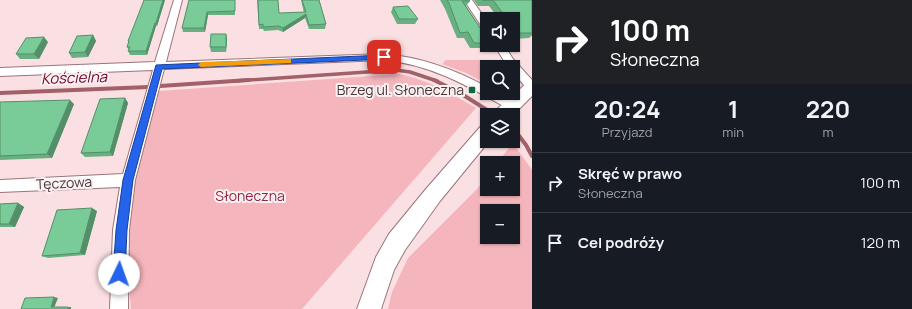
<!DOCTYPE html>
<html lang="pl">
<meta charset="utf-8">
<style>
:root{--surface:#171b24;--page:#242831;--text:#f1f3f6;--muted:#9ea1a6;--line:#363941}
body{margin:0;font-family:Manrope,sans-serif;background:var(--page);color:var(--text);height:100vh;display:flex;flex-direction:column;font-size:15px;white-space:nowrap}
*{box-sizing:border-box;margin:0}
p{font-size:13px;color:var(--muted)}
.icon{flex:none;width:22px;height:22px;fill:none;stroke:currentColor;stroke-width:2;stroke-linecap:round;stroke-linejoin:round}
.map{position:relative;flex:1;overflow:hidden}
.side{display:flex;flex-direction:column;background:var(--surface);width:380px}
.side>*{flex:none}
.banner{background:#202124;color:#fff;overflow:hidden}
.controls{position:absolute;left:480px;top:12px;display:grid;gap:8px}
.controls a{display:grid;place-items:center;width:40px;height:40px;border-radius:0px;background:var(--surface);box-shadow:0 1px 3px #0004;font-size:20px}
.pin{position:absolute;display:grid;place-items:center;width:34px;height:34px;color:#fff;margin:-17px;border-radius:8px;box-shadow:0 2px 6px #0006}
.me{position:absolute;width:44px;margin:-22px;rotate:3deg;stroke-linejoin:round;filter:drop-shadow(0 0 3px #0008)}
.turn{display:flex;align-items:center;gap:14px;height:84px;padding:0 12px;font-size:18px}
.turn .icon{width:52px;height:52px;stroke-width:2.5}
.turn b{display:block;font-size:28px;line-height:34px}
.eta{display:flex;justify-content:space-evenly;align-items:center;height:68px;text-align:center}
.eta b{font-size:24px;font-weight:700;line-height:28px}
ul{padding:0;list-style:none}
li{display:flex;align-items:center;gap:12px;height:60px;padding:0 12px;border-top:1px solid var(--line)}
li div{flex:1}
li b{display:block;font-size:15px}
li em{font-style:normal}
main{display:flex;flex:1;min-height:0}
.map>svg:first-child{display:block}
.green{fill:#f5b5bc;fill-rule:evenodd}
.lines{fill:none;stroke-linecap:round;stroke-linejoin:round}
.stream-far1{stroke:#a26069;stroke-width:3.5}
.stream{stroke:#a26069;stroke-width:4}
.street-casing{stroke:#9b7479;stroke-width:2}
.secondary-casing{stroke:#9b7479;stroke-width:2}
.street{fill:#fff;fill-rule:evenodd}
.secondary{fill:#fff;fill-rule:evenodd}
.wall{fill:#68af82}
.shaded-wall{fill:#558f6a}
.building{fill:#79cc97;stroke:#558f6a}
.route{fill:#2563eb;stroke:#184099}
.slow{fill:#f59e0b}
.poi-dot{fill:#0f693c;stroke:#fbf2f3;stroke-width:1.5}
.labels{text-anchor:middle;stroke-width:4;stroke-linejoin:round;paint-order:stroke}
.poi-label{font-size:14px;fill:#483739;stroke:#fbf2f3;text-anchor:end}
.street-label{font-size:14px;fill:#483739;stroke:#fbf2f3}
.park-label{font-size:14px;fill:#90253f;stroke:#fbf2f3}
.water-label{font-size:15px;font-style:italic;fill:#740129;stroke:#fbf2f3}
</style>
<main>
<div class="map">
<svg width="532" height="309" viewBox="0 0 532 309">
<rect width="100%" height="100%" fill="#fbe0e3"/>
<!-- green -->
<path class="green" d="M 446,60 L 499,60 L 505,67 L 487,67 L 487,84 L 466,73 L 442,64 Z
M 399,74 C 430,81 449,92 476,108 L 302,309 L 131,309 L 127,251 L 133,182 L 159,91 Z
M 513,143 L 532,170 L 532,309 L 388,309 L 392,292 L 408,258 L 477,189 L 487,176 L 487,189 L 513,189 L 513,163 L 497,163 ZM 487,211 L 513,211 L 513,237 L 487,237 Z"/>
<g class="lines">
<!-- stream-far1 -->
<path class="stream-far1" d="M 234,81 L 396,70 L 410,72 L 437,81"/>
<!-- stream -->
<path class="stream" d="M 434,80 L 460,93 L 495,115
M 160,86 L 249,80
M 0,93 L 149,87
M 513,128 L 526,145 L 532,156"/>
<!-- street casing -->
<g class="street-casing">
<path id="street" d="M 174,0 L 182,0 L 166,62 L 384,54 C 421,57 454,69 487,87 L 487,93 C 497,93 512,95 517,105 L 515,108 L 511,109 L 507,108 C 466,85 432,65 384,60 L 164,69 L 135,180 L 129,230 L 128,309 L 110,309 L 113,230 L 120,187 L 0,192 L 0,180 L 123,174 L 153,70 L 0,76 L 0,68 L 155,62 Z
M 464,0 L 472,0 L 487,21 L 487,31 L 484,30 Z
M 494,45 L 504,45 L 513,59 L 532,80 L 532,91 L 528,90 L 513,72 L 513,67 L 508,67 Z"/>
</g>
<!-- secondary casing -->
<g class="secondary-casing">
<path id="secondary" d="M 532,81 L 532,96 L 513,115 L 494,115 L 496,110 L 527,83 Z
M 487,124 L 487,141 L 489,141 L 440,201 L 405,250 L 394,270 L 381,309 L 357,309 L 376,257 L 389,234 L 426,189 L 481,126 Z"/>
</g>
<!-- street -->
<use href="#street" class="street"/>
<!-- secondary -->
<use href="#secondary" class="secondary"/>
</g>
<!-- wall -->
<path class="wall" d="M 165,0 L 157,26 L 156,26 L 147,55 L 130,55 L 128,51 L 129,50 L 127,47 L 129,43 L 128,41 Z
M 189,0 L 235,0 L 235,15 L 208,15 L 205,32 L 183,32 L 182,28 Z
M 257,0 L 279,13 L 304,13 L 301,0 L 319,0 L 326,24 L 325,29 L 309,29 L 305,18 L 283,32 L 278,30 L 264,31 L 263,29 L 259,29 Z
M 440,0 L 469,0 L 470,1 L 466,6 L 487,38 L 487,45 L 488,45 L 486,48 L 470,48 L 464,38 L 457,38 L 445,9 Z
M 474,0 L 532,0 L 532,36 L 531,36 L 529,38 L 514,39 L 513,38 L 513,19 L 499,19 L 489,6 L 478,6 Z
M 393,7 L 418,19 L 415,24 L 397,24 L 391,12 Z
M 226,34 L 227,39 L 226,52 L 211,52 L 210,47 Z
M 93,35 L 96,41 L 88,57 L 72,58 L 69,53 Z
M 48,42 L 39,59 L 20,59 L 16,54 Z
M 125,98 L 128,103 L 113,156 L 85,157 L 81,153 Z
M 0,102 L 74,104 L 52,158 L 0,160 Z
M 18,203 L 24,207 L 15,227 L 0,227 L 0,204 Z
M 97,211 L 85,255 L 48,258 L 42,256 Z"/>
<!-- shaded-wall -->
<path class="shaded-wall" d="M 163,0 L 165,0 L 157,26 L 156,23 Z
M 207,12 L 208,15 L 205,32 L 204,28 Z
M 306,14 L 305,18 L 283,32 L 283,28 Z
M 155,23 L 156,26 L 147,55 L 146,51 Z
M 226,34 L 227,39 L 226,52 Z
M 93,35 L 96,41 L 88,57 L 85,52 Z
M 44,37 L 48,42 L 39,59 L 34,54 Z
M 125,98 L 128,103 L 113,156 L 110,152 Z
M 70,100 L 74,104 L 52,158 L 47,154 Z
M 18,203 L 24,207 L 15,227 L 9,224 Z
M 92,208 L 97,211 L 85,255 L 80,253 Z
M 54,297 L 58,298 L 54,308 L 51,307 Z
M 68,307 L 71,307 L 71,309 L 68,309 Z"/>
<!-- building -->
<path class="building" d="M 144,0 L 163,0 L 156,23 L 155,23 L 146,51 L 128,51 L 130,47 L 127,47 L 129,41 L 128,41 Z
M 189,0 L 235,0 L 235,11 L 207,12 L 204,28 L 182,28 Z
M 258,0 L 278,0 L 279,13 L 306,12 L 302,0 L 319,0 L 326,24 L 309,25 L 306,14 L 283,28 L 279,26 L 263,27 L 263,24 L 259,25 Z
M 447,0 L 469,0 L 470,1 L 462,1 L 487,38 L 487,43 L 474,43 L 468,32 L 460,33 L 449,3 Z
M 482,0 L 532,0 L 532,33 L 518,33 L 513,26 L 513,19 L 507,19 L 493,0 Z
M 408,6 L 418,19 L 399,19 L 393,7 Z
M 211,34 L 226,34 L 226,47 L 210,47 Z
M 93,35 L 85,52 L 69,53 L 77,36 Z
M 44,37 L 34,54 L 16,54 L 26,38 Z
M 125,98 L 110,152 L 81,153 L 100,99 Z
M 70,100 L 47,154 L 0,156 L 0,102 Z
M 18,203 L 9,224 L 0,224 L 0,204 Z
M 92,208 L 80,253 L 42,256 L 57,210 Z
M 54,297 L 51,307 L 68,307 L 68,309 L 21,309 L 25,298 Z"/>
<!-- route -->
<path class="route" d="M 384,55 L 388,57 L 387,59 L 162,69 L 133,180 L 127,230 L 125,274 L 123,278 L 119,280 L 115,278 L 113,274 L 116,230 L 123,180 L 156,65 Z"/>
<!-- slow -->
<path class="slow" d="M 289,59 L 291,59 L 291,63 L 201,67 L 198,65 L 201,62 Z"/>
<!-- markers -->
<rect class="poi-dot" x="468" y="86" width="8" height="8" rx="2"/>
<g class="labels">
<!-- poi labels -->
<g class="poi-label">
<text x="464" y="95">Brzeg ul. Słoneczna</text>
</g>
<!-- street labels -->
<g class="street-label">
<text transform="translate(64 183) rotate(-3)" y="5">Tęczowa</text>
</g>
<!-- park labels -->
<g class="park-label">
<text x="250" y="201">Słoneczna</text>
</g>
<!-- water labels -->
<g class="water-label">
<text transform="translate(74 78) rotate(-2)" y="5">Kościelna</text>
</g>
</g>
</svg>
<div class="controls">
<a><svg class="icon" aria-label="sound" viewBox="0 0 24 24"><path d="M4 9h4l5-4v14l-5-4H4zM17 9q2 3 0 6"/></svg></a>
<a><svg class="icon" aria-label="search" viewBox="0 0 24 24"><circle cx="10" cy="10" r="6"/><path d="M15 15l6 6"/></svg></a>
<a><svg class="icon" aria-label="layers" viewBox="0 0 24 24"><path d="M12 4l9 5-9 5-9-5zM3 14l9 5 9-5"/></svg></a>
<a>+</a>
<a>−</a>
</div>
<div class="pin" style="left:384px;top:57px;background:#d93025"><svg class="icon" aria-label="arrive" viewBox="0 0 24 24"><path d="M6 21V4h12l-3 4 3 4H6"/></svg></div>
<svg class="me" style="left:119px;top:274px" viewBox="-20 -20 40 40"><circle r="19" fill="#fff"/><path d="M0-13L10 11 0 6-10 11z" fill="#2563eb"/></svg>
</div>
<section class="side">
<div class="banner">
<div class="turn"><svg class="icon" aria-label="right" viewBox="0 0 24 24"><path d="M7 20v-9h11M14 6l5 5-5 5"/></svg><div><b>100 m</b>Słoneczna</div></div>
</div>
<div class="eta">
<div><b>20:24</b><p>Przyjazd</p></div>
<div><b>1</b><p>min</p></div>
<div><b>220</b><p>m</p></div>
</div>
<ul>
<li><svg class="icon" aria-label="right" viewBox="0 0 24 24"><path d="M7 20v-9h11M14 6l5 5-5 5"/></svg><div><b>Skręć w prawo</b><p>Słoneczna</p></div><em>100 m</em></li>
<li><svg class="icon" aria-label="arrive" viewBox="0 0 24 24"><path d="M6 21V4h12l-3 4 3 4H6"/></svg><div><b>Cel podróży</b></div><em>120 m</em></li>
</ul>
</section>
</main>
